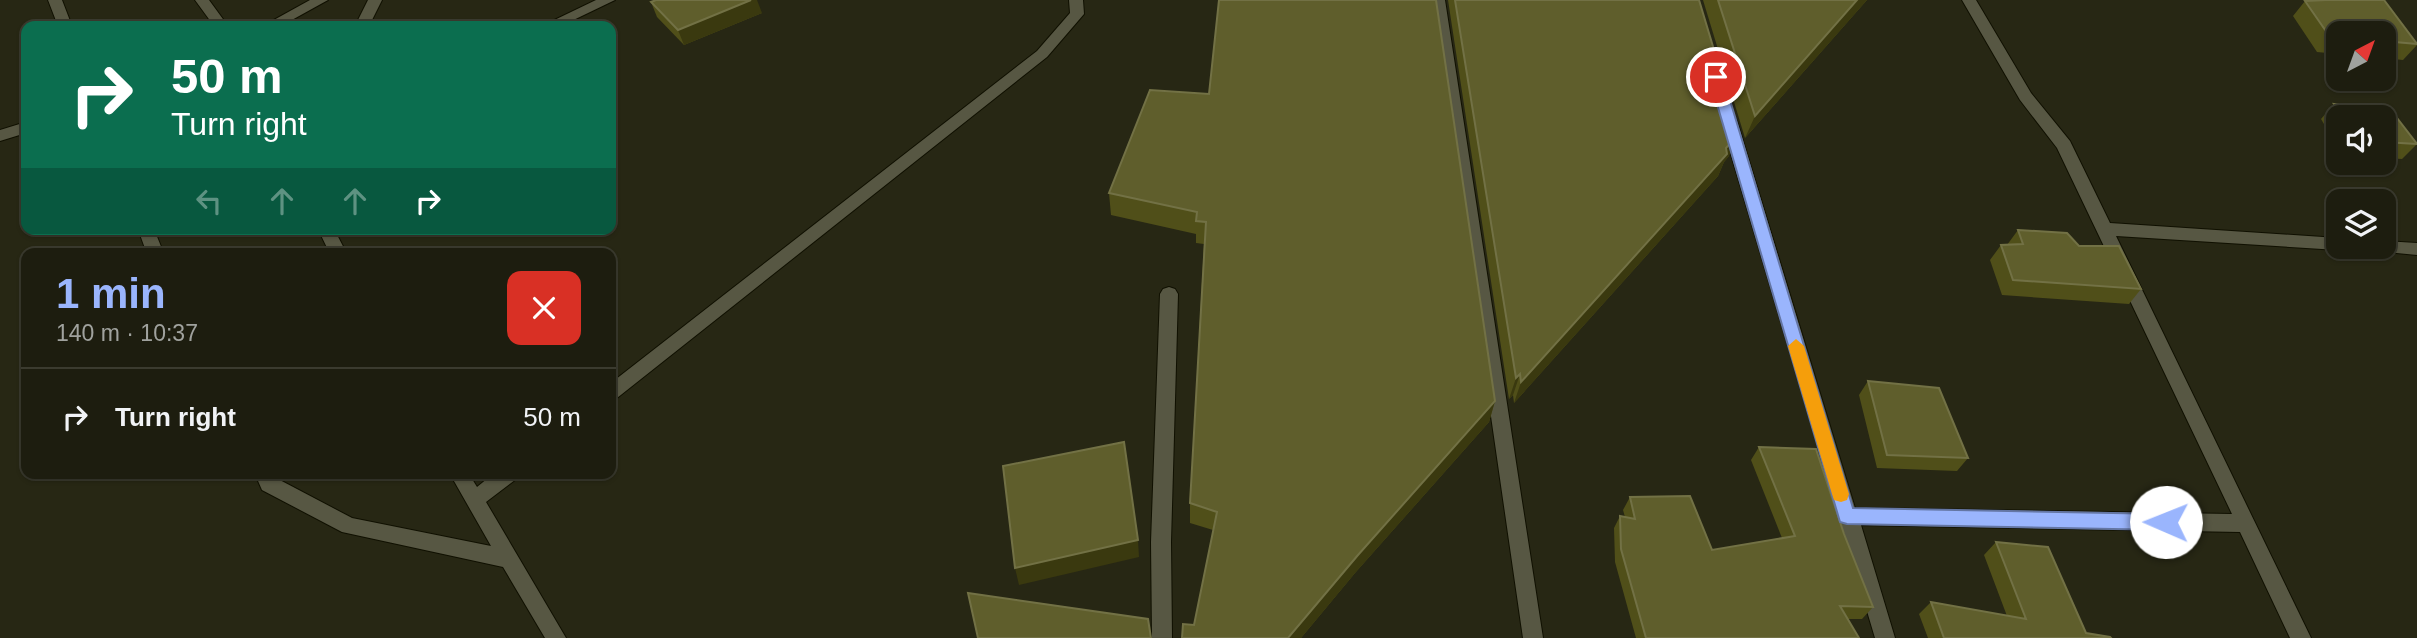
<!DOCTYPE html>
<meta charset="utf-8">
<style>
:root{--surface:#1d1d0f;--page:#252618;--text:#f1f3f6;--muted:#a0a29e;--line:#3b3b2f;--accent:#9ab5fd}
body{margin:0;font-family:Helvetica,sans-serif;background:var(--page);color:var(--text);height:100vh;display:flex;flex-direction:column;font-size:26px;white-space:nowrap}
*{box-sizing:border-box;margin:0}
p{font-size:23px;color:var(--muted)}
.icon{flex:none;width:38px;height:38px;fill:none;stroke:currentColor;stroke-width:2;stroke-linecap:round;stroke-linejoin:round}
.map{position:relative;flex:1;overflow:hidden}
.details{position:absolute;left:21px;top:248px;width:595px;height:231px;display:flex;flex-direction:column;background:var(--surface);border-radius:14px;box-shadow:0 2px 5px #0004,0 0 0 2px var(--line)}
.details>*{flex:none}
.hud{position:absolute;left:21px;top:21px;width:595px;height:214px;border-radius:14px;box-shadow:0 2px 5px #0004,0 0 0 2px var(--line);background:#0b6e4f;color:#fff;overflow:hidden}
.needle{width:46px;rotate:41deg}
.tools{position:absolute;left:2326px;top:21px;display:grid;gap:14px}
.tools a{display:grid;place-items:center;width:70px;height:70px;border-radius:14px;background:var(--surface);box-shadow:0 2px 5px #0004,0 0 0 2px var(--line);font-size:35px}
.pin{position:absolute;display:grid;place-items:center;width:60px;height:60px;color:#fff;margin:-30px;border:4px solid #fff;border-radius:50%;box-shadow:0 2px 7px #0007}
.me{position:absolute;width:77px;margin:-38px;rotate:271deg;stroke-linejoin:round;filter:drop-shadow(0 0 5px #0008)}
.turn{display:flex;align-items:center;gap:24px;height:147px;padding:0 35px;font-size:32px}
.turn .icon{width:91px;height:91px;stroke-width:2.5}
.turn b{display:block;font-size:49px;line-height:60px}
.lanes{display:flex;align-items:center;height:66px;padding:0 35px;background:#0003;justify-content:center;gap:35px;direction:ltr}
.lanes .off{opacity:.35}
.round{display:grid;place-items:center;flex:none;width:74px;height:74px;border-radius:14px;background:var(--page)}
.headline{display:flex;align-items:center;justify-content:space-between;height:119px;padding:0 35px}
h1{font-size:42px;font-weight:700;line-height:52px;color:var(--accent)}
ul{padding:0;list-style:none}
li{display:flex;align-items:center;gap:21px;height:98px;padding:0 35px;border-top:2px solid var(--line)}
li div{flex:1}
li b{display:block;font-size:26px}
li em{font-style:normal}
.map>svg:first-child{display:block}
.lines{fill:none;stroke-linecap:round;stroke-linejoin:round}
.minor-casing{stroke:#101001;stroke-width:2}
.minor{fill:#575743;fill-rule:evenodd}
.wall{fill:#504f19}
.shaded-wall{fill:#3a390f}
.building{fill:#5f5e2c;stroke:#727145;stroke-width:2}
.route{fill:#9ab5fd;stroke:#6476a4;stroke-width:2}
.slow{fill:#f59e0b}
</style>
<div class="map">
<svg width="2417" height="638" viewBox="0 0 2417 638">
<rect width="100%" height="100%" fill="#272714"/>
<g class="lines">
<!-- minor casing -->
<g class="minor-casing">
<path id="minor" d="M 48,0 L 62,0 L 72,26 L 58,26 Z
M 195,0 L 209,0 L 228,26 L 214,26 Z
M 310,0 L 328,0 L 281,26 L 263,26 Z
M 368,0 L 382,0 L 369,26 L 355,26 Z
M 596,0 L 615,0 L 561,26 L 542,26 Z
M 1069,0 L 1083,0 L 1084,14 L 1047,57 L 617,398 L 611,400 L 611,383 L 1037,51 L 1070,13 Z
M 1431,0 L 1445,0 L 1543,638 L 1523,638 Z
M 1962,0 L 1976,0 L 2031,93 L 2070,141 L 2110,223 L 2338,238 L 2338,247 L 2345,247 L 2338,250 L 2116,236 L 2311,638 L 2290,638 L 2240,532 L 1861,525 L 1895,638 L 1875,638 L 1721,121 L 1724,117 L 1734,117 L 1737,121 L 1855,508 L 2232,514 L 2057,148 L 2020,100 Z
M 26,122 L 26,133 L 0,141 L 0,130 Z
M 138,229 L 154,229 L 164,254 L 147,254 Z
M 318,229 L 334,229 L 347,254 L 330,254 Z
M 2384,241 L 2417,243 L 2417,255 L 2376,251 L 2374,247 L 2384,247 Z
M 1169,287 L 1175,289 L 1178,294 L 1171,542 L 1172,638 L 1152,638 L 1151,542 L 1160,294 L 1163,289 Z
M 255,474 L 274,474 L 276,478 L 352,518 L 491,546 L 450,474 L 469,474 L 477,487 L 493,474 L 517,474 L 515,480 L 486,502 L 566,638 L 545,638 L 503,567 L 342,532 L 262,490 Z"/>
</g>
<!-- minor -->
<use href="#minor" class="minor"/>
</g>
<!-- wall -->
<path class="wall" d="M 1448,0 L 1699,0 L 1729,156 L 1724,162 L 1718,176 L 1514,403 L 1513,395 L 1509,399 Z
M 1703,0 L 1867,0 L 1745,138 Z
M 2309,0 L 2384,0 L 2417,44 L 2417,45 L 2403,60 L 2384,58 L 2384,33 L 2338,33 L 2338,54 L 2317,52 L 2293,16 L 2305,1 Z
M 651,2 L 762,13 L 684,45 L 657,17 Z
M 1209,94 L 1495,401 L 1489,422 L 1355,573 L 1301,638 L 1182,638 L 1194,625 L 1213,530 L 1190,523 L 1190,503 L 1204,244 L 1196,243 L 1196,234 L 1111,215 L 1109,193 Z
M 2334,104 L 2390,109 L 2417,144 L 2402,159 L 2384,158 L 2384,117 L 2338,117 L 2338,148 L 2321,119 Z
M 2018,230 L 2079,246 L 2141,289 L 2129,304 L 2002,295 L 1990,260 L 2001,245 L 2007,245 Z
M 1868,381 L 1968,458 L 1957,471 L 1877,468 L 1859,395 Z
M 1759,447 L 1844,534 L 1873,607 L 1862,619 L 1848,619 L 1859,638 L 1636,638 L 1615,562 L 1614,528 L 1620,516 L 1625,517 L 1623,510 L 1630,497 L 1712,550 L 1782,538 L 1751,460 Z
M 1996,542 L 2086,633 L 2111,638 L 1928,638 L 1919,614 L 1931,602 L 2007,616 L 1984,555 Z"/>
<!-- shaded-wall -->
<path class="shaded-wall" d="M 751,0 L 757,0 L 762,13 L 684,45 L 678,30 Z
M 1857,0 L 1867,0 L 1745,138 L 1755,116 Z
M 1739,133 L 1729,156 L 1724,162 L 1718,176 L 1514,403 L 1521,382 Z
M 1520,374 L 1513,395 L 1509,399 L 1516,378 Z
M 1495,401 L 1489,422 L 1355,573 L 1301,638 L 1288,638 L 1358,555 Z
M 1138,540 L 1139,557 L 1019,585 L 1015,568 Z"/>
<!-- building -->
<path class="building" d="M 656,0 L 751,0 L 678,30 L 651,2 Z
M 1219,0 L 1436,0 L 1495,401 L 1358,555 L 1288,638 L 1182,638 L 1183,624 L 1194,625 L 1217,512 L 1190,503 L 1206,222 L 1196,221 L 1197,212 L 1109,193 L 1150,90 L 1209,94 Z
M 1455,0 L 1699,0 L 1739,133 L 1726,148 L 1727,154 L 1521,382 L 1520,374 L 1516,378 Z
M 1718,0 L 1857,0 L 1755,116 Z
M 2326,0 L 2384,0 L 2417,44 L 2384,41 L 2384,33 L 2338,33 L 2338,37 L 2330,37 L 2305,1 Z
M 2334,104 L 2390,109 L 2417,144 L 2384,142 L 2384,117 L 2343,117 Z
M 2018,230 L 2067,233 L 2079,246 L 2119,246 L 2141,289 L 2013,280 L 2001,245 L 2023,244 Z
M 1868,381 L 1939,388 L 1968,458 L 1887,455 Z
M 1124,442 L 1138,540 L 1015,568 L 1003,466 Z
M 1759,447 L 1816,449 L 1844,534 L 1873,607 L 1840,606 L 1859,638 L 1646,638 L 1621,549 L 1620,516 L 1635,519 L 1630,497 L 1690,496 L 1712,550 L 1795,536 Z
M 1996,542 L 2048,547 L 2086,633 L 2110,637 L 2111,638 L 1944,638 L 1931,602 L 2026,619 Z
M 968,593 L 1148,619 L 1151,638 L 978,638 Z"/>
<!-- route -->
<path class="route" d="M 1716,73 L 1723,77 L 1853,508 L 2166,514 L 2173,516 L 2175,522 L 2173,527 L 2166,530 L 1847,524 L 1840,522 L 1709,77 Z"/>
<!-- slow -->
<path class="slow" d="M 1796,339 L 1804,346 L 1849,494 L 1847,500 L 1841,502 L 1834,500 L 1832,494 L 1788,346 Z"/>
</svg>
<div class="tools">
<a><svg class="needle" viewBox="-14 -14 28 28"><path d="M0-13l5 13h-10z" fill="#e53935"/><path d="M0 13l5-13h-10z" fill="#a0a29e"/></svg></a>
<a><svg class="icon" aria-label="sound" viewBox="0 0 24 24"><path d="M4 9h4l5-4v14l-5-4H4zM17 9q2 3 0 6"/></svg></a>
<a><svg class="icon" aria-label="layers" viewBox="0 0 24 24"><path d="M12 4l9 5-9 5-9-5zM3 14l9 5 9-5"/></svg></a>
</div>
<div class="pin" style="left:1716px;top:77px;background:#d93025"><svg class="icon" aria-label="arrive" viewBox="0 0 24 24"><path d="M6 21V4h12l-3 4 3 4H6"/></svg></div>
<svg class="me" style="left:2166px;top:522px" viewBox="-20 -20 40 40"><circle r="19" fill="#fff"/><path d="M0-13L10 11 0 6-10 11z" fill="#9ab5fd"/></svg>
<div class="hud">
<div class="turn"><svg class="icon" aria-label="right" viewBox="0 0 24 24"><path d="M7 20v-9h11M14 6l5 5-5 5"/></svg><div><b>50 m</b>Turn right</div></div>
<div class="lanes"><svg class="icon off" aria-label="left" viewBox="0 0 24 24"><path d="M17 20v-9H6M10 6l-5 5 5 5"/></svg><svg class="icon off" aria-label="ahead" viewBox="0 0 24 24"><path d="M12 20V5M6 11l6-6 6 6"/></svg><svg class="icon off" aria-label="ahead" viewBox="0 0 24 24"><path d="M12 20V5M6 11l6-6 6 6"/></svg><svg class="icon" aria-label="right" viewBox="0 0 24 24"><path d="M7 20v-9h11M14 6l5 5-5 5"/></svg></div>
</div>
<section class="details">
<div class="headline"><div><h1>1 min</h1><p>140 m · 10:37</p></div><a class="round" style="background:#d93025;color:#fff"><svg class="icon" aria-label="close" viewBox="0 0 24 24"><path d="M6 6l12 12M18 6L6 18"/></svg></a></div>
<ul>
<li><svg class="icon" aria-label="right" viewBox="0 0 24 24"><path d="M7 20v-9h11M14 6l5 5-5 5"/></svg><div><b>Turn right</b></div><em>50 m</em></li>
</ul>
</section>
</div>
